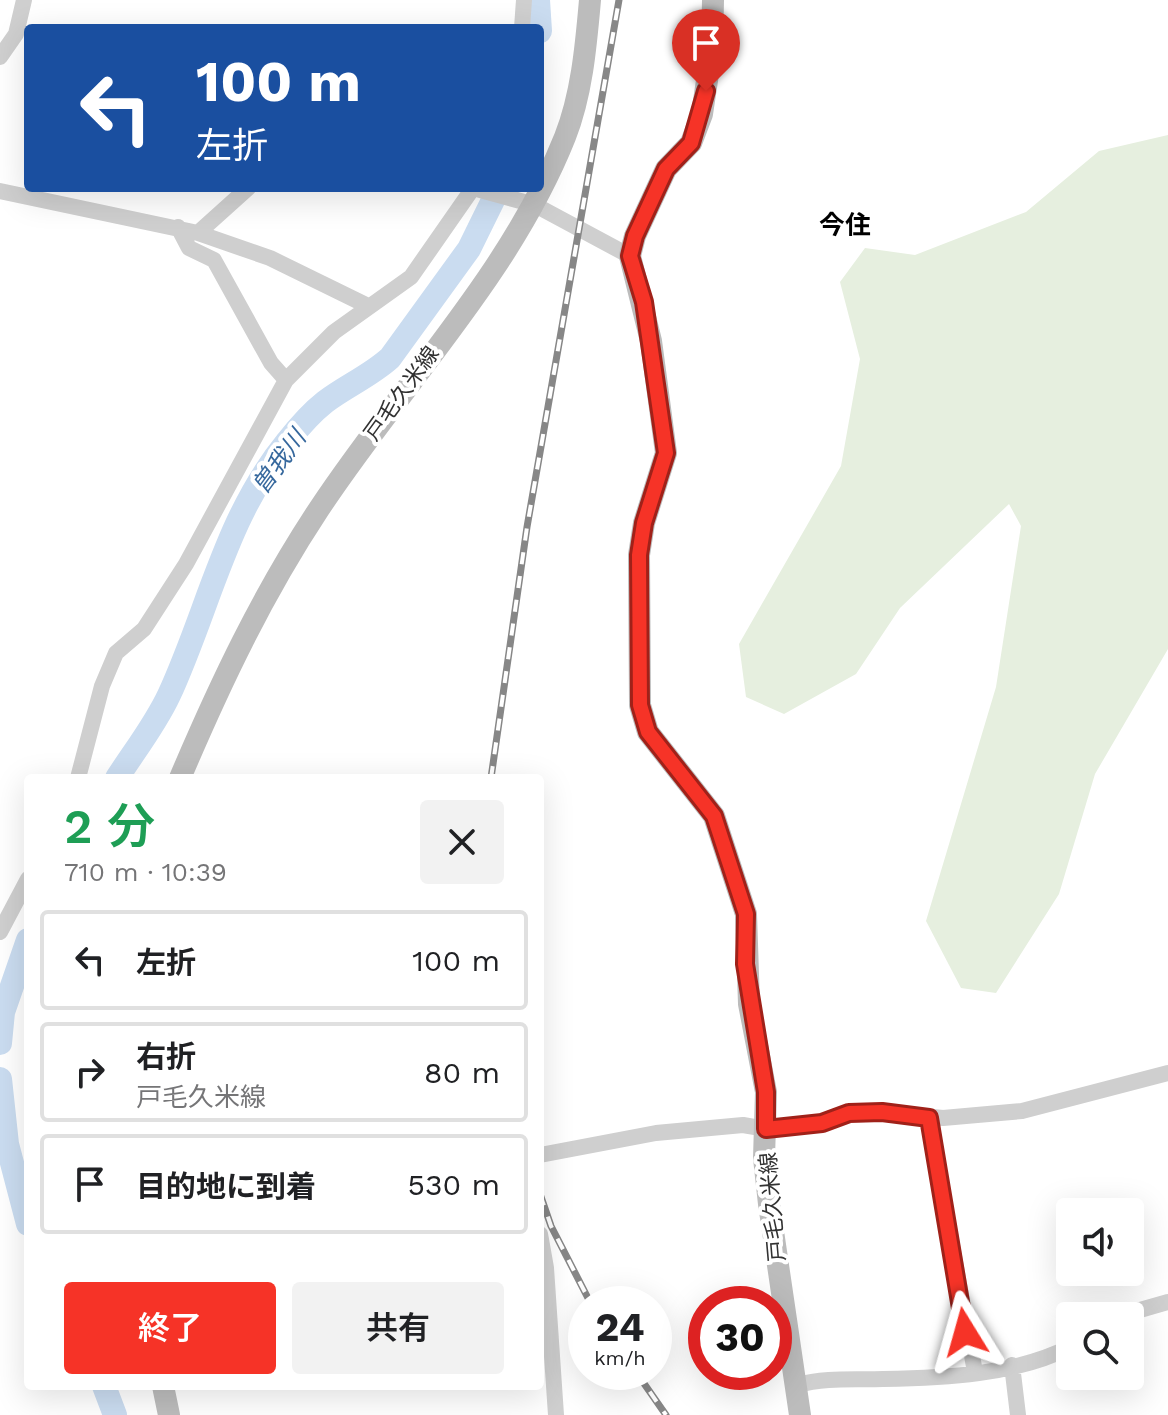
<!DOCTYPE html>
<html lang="ja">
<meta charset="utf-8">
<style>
:root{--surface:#fff;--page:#f2f2f2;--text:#202124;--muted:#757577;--line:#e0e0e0;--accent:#f63327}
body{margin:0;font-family:"Work Sans","Noto Sans JP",sans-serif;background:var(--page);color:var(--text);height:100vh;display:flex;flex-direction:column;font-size:30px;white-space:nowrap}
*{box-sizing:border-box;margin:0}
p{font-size:26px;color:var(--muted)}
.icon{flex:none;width:44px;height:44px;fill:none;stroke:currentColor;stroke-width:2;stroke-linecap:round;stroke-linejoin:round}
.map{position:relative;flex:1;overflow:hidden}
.panel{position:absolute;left:24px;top:774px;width:520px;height:616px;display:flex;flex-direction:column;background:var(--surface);border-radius:8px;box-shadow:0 8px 32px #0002}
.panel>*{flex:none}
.guide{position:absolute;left:24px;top:24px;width:520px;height:168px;border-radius:8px;box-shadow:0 8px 32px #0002;background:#1a4fa0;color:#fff;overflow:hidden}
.controls{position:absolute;left:1056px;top:1198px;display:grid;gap:16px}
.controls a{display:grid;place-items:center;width:88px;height:88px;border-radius:8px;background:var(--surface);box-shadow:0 8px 32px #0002;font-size:40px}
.speed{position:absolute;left:568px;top:1286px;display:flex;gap:16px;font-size:40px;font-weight:700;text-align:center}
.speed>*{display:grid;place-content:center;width:104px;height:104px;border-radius:50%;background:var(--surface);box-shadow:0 8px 32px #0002;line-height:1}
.speed small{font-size:20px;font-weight:400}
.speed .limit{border:12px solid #d22;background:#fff;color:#111}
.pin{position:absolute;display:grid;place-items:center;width:68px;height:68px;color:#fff;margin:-82px -34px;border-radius:50% 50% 50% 0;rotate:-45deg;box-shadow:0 0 8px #0007}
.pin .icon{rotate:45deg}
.me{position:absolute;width:88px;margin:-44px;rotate:352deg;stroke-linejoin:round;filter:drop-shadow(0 0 6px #0008)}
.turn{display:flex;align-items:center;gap:28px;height:168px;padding:0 40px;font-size:36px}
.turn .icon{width:104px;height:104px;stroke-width:2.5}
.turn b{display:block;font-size:56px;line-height:68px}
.round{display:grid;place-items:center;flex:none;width:84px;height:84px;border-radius:8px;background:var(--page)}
.summary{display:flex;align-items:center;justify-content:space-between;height:136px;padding:0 40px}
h1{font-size:48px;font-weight:600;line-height:60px;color:#1e9e55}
.action{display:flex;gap:16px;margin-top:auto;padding:16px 40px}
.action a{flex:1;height:92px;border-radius:8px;background:var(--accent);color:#fff;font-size:32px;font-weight:600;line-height:92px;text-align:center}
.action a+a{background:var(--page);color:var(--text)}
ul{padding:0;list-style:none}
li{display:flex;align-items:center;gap:24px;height:100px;margin:0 16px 12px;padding:0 24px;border:4px solid var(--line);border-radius:8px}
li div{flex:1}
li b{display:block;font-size:30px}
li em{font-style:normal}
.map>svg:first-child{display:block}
.green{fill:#e6efdf}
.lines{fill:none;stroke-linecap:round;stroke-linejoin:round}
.river{stroke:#cadcf0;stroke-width:24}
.street{stroke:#cfcfcf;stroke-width:16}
.secondary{stroke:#bcbcbc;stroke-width:22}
.rail-casing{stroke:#878787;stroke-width:7}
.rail{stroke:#fff;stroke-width:4;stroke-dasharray:12;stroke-linecap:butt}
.route-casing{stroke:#a02119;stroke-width:20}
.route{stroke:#f63327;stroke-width:14}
.labels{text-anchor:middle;stroke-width:8;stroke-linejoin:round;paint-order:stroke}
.street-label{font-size:22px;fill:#323232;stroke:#fff}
.water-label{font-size:24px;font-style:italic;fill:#36689d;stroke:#fff}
.quarter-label{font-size:26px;font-weight:bold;fill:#000;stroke:#fff}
</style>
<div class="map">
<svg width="1168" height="1415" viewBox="0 0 1168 1415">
<rect width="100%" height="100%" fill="#fff"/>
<!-- green -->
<path class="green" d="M 1168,135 L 1168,649 L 1095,774 L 1059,894 L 996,993 L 961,988 L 926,921 L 996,687 L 1021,526 L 1009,504 L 900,608 L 856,674 L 784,714 L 746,697 L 739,644 L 841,466 L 860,359 L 840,282 L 865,248 L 915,255 L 1026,212 L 1099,151 Z"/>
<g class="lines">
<!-- river -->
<path class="river" d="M 538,0 L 540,31
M 117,778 C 135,750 155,725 169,695 C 208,611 226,516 287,442 C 298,428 311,413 325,402 C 346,386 370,376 390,358 L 469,249 L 499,188
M 0,1043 L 3,1012 L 28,940
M 0,1079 L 7,1144 L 28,1224
M 104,1386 L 115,1415"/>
<!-- street -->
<path class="street" d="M 522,28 L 524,0
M 0,57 L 16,34 L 24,0
M 473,188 L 535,205 L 630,256
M 0,191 L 198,233 L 270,258 L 368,306
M 178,227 L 189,248 L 214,260 L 271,363 L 286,380
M 198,233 L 248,188
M 78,778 L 102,686 L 116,653 L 144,629 L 186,564 L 286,380 L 334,332 L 411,277 L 473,188
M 0,932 L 28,879
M 929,1118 L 975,1372
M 540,1155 L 656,1133 L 743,1125 L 766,1129 L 822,1123 L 849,1113 L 882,1112 L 943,1118 L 1022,1111 L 1168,1073
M 540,1234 L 546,1268 L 556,1415
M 1119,1316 L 1168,1302
M 1012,1365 L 1018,1415
M 797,1385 C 826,1377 854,1380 883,1379 C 944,1378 1015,1375 1070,1347"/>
<!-- secondary -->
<path class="secondary" d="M 713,0 L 712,47 L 702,114 L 691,143 L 666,169 L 635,236 L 630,256 L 651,341 L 666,453 L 644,523 L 639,555 L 640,705 L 648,732 L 714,816 L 746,914 L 749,1004 L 766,1092 L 764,1158 L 769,1204 L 800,1415
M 180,778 C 220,684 262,595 319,509 C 400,386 510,275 565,137 C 582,94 586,45 590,0
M 163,1386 L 169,1415"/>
<!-- rail casing -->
<g class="rail-casing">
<path id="rail" d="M 491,778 L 527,527 L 619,0
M 540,1194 L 551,1226 L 591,1304
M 636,1372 L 666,1415"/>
</g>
<!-- rail -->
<use href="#rail" class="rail"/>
</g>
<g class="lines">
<!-- route casing -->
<g class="route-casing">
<path id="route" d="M 706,91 L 691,143 L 666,169 L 635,236 L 630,256 L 644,302 L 666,453 L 644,523 L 639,555 L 640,705 L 648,732 L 714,816 L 746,914 L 745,964 L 766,1092 L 766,1129 L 822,1123 L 849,1113 L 882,1112 L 929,1118 L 965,1332"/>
</g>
<!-- route -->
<use href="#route" class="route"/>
</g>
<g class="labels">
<!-- street labels -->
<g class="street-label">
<text transform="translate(401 393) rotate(-54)" y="8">戸毛久米線</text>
<text transform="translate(772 1207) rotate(-95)" y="8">戸毛久米線</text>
</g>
<!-- water labels -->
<g class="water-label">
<text transform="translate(279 462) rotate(-54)" y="8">曽我川</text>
</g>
<!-- quarter labels -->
<g class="quarter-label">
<text x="845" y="234">今住</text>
</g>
</g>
</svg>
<div class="controls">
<a><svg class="icon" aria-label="sound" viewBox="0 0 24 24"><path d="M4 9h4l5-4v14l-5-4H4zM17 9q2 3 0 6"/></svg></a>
<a><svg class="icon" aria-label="search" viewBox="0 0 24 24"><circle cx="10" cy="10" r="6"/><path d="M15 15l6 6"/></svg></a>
</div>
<div class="speed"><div>24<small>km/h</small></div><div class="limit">30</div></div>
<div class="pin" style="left:706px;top:91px;background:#d93025"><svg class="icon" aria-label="arrive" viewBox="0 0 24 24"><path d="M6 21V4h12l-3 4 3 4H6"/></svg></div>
<svg class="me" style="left:965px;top:1332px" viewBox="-20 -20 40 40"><path d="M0-17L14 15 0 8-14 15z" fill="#f63327" stroke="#fff" stroke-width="4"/></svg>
<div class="guide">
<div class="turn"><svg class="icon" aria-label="left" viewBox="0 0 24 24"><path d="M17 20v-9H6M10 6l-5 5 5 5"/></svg><div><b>100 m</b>左折</div></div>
</div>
<section class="panel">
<div class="summary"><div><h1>2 分</h1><p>710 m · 10:39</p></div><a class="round"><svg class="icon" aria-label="close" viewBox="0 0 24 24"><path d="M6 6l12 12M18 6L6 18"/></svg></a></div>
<ul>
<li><svg class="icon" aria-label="left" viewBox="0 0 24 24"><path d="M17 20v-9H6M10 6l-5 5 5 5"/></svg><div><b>左折</b></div><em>100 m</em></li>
<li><svg class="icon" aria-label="right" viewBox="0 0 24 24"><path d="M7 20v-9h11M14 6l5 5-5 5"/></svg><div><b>右折</b><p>戸毛久米線</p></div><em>80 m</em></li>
<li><svg class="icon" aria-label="arrive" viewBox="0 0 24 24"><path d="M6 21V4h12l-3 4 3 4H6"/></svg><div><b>目的地に到着</b></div><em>530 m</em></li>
</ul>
<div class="action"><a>終了</a><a>共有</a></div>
</section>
</div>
